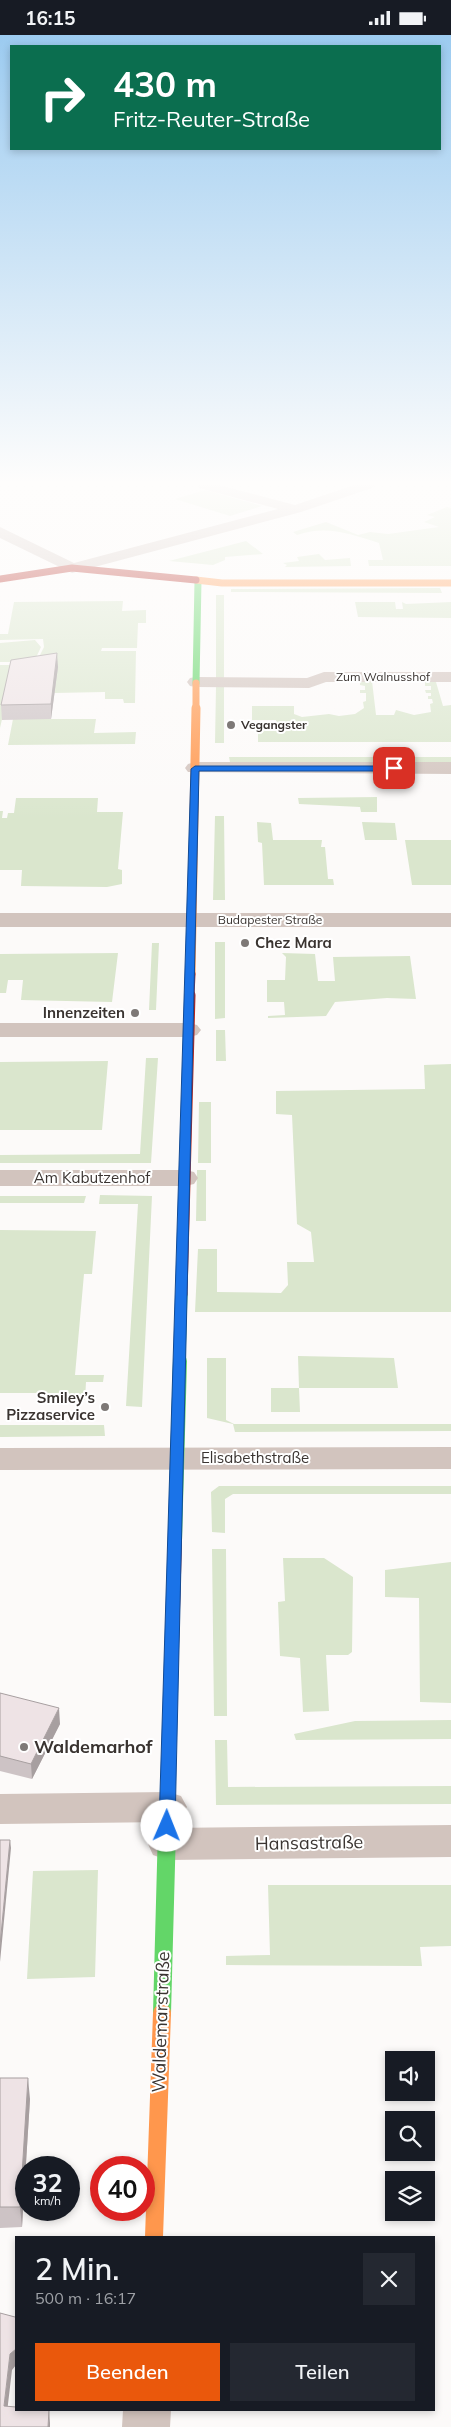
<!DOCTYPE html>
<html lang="de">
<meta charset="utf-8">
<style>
:root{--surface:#171b24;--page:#242831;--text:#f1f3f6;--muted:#9ea1a6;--accent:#ea580c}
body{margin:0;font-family:Mulish,sans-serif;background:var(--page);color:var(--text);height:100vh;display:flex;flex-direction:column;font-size:19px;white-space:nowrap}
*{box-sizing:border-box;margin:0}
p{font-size:16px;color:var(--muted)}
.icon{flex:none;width:28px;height:28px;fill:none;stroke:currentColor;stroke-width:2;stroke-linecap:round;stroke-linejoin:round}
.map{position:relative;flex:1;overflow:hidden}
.details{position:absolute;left:15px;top:2201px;width:420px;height:175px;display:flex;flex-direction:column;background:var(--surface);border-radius:0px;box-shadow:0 2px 8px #0003}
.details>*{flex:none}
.banner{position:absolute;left:10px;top:10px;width:431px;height:105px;border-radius:0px;box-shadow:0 2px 8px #0003;background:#0b6e4f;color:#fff;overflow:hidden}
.controls{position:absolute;left:385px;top:2016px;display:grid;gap:10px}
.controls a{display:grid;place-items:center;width:50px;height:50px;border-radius:0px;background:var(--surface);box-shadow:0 2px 8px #0003;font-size:25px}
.speed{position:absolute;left:15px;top:2121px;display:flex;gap:10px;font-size:25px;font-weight:700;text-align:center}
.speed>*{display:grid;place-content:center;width:65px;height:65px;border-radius:50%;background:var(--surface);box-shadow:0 2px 8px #0003;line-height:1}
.speed small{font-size:12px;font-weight:400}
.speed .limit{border:8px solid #d22;background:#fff;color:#111}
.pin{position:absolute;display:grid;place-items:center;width:42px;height:42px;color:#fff;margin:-21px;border-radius:10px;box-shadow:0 2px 8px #0006}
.me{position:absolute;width:55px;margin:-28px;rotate:1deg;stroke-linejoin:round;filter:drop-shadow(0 0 4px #0008)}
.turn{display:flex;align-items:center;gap:18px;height:105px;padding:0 20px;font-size:22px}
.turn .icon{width:65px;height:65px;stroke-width:2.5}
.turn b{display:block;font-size:35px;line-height:42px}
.round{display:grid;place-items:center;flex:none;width:52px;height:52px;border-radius:0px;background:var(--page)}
.summary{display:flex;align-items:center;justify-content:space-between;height:85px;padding:0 20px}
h1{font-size:30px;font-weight:600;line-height:38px}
.primary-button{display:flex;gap:10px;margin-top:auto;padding:10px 20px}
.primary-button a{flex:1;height:58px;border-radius:0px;background:var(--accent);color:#fff;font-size:20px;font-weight:600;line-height:58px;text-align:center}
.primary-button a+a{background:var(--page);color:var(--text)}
.status{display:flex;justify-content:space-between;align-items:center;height:35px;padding:0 25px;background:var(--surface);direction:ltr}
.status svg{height:14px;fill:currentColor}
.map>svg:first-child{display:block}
.green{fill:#dae6cd}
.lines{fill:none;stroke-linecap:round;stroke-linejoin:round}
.street{fill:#d2c4be;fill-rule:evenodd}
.fast-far3{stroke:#63d668;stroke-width:7}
.fast-far2{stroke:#63d668;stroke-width:11}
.fast-far1{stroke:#63d668;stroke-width:14}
.fast{stroke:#63d668;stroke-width:18}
.slow-far2{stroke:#ff974d;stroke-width:7}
.slow-far1{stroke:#ff974d;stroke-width:9}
.slow{stroke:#ff974d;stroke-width:18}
.jam-far3{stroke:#b3261e;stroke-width:7}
.jam-far2{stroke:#b3261e;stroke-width:9}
.jam-far1{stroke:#b3261e;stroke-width:11}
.jam{stroke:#b3261e;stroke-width:14}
.wall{fill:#cdc3c5}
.shaded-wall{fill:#a79fa0}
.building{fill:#eee3e5;stroke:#a79fa0}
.route{fill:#1a73e8;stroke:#114b97}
.poi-dot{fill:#7e7977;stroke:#fff;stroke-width:2}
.labels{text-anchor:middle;stroke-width:4;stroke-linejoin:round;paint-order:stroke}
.far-street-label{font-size:12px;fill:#3a3431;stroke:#fff}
.far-poi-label{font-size:12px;font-weight:bold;fill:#3a3431;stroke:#fff;text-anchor:start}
.poi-label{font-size:15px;font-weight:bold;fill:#3a3431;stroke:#fff;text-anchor:end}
.street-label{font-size:15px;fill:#3a3431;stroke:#fff}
.near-poi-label{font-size:18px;font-weight:bold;fill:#3a3431;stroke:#fff;text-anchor:start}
.near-street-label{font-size:18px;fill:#3a3431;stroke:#fff}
</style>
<div class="status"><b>16:15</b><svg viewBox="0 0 49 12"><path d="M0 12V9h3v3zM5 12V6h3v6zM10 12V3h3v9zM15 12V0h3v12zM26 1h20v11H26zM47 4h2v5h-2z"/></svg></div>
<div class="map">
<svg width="451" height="2392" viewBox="0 0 451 2392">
<rect width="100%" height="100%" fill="#fcfaf9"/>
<!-- green -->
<path class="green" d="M 205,455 L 262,471 L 230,481 L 175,464 Z
M 447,472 L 451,473 L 451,531 L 369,531 L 368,525 L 383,525 L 379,508 C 349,499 327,490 297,500 L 293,497 L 326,487 L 358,500 L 370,497 L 388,499 L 439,492 L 424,487 L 435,482 L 427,480 Z
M 246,506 L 263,519 L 225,522 L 225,525 L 213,530 L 169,526 Z
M 319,519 L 325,525 L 350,523 L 351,531 L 285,532 L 287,530 L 283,528 L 299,526 L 297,522 Z
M 440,553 L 442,558 L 231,557 L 231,554 Z
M 216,560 L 224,560 L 224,645 L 216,645 Z
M 123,566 L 122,576 L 146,575 L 146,588 L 138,588 L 137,613 L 102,613 L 101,616 L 136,616 L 135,668 L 124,668 L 123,664 L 105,664 L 105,657 L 54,658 L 12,640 L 0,693 L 0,630 L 35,630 L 44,612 L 43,604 L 0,605 L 0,599 L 8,599 L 14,567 Z
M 355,567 L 395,567 L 396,574 L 403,574 L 402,567 L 406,569 L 451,567 L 451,583 L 358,582 Z
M 35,605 L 41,612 L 34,627 L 0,627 L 0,608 Z
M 372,646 L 376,680 L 394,680 L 396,675 L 414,680 L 431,677 L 430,669 L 433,668 L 432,664 L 428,664 L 428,661 L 431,661 L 431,658 L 426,658 L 425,655 L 431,655 L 431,651 L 425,651 L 425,647 L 436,647 L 443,671 L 451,670 L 451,707 L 258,707 L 258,692 L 276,692 L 276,685 L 252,685 L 252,671 L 294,671 L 294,679 L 302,682 L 329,679 L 339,681 L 355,679 L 364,673 L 363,667 L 366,666 L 366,658 L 360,658 L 360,655 L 365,655 L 365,651 L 360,650 L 360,647 Z
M 216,651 L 224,651 L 224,708 L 215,708 Z
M 13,684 L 96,684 L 94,698 L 136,697 L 135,709 L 8,710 Z
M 229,722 L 451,722 L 451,729 L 230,727 Z
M 377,762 L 377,777 L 361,777 L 360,772 L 299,769 L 298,763 Z
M 16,763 L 98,763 L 97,777 L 123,777 L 118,834 L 122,835 L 122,849 L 107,852 L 21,851 L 22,835 L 0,835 L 0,776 L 3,776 L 2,783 L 7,783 L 8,778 L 14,778 Z
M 215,781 L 224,781 L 225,865 L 213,865 Z
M 257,787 L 271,788 L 273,805 L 322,805 L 321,812 L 325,812 L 328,844 L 333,844 L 334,850 L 264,850 L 262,808 L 258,807 Z
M 362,787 L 395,788 L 397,805 L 365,805 Z
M 405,805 L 451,805 L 451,850 L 412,850 Z
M 215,907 L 225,907 L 225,983 L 215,984 Z
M 152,908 L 159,908 L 156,975 L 149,975 Z
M 118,918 L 112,967 L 21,965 L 23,945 L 8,945 L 6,958 L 0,958 L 0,919 Z
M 282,918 L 315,919 L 318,946 L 335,946 L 333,922 L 410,921 L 416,964 L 387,963 L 335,967 L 326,981 L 268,983 L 268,981 L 285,980 L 284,967 L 267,967 L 267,945 L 285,945 L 286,922 Z
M 216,995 L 225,995 L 226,1026 L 216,1026 Z
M 146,1023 L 158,1023 L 151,1128 L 0,1128 L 0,1120 L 140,1119 Z
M 108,1026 L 102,1095 L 0,1095 L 0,1027 Z
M 451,1029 L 451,1277 L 195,1277 L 198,1214 L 217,1214 L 217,1257 L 281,1258 L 288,1250 L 287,1227 L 314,1227 L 311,1197 L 297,1189 L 292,1080 L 276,1079 L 276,1056 L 425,1054 L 424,1030 Z
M 199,1067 L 211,1067 L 211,1128 L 198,1128 Z
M 197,1135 L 206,1135 L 206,1186 L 196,1186 Z
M 100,1160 L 152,1161 L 142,1372 L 126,1371 L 138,1169 L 99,1169 Z
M 86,1161 L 84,1168 L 0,1168 L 0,1161 Z
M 0,1195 L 96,1196 L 92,1239 L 84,1239 L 75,1340 L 104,1340 L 103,1347 L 86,1347 L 85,1365 L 68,1365 L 69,1358 L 0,1358 Z
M 298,1321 L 394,1323 L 398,1353 L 299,1353 L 300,1377 L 271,1377 L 271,1353 L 299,1353 Z
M 207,1323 L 226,1323 L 226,1385 L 234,1389 L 451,1389 L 451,1396 L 235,1397 L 233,1389 L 207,1383 Z
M 0,1390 L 104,1390 L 105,1401 L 0,1402 Z
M 219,1451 L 451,1451 L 451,1459 L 233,1459 L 225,1464 L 225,1498 L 212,1497 L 211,1457 Z
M 212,1514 L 226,1514 L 227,1681 L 214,1681 Z
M 283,1523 L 324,1523 L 353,1542 L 352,1617 L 348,1620 L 326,1620 L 329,1676 L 303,1677 L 300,1623 L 280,1621 L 278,1567 L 285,1566 Z
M 451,1527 L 451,1668 L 420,1667 L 419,1563 L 385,1562 L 385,1535 Z
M 451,1685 L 451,1704 L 296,1705 L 294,1699 L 355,1686 Z
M 215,1705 L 227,1705 L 228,1752 L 451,1751 L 451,1769 L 216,1770 Z
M 98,1835 L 95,1942 L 27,1944 L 33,1836 Z
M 268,1850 L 451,1850 L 451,1911 L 420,1912 L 422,1931 L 226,1930 L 226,1921 L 270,1920 Z"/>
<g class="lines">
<!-- street -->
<path class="street" d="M 197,450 L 219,450 L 295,470 L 354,450 L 374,450 L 372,453 L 301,477 L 72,538 L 0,503 L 0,492 L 74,528 L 278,474 L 199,453 Z
M 324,637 L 451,637 L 451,647 L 326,647 L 309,653 L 196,652 L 190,651 L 187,647 L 190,643 L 196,642 L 307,643 Z
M 195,727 L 451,727 L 451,739 L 188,737 L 185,733 L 188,729 Z
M 0,878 L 451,878 L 451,892 L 0,892 Z
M 0,988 L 189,988 L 197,990 L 201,995 L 197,1000 L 189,1002 L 0,1002 Z
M 0,1135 L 185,1135 L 194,1137 L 198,1143 L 194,1149 L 185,1151 L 0,1151 Z
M 451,1412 L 451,1434 L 0,1435 L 0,1413 Z
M 168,1757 L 181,1761 L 187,1772 L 181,1783 L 168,1787 L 0,1789 L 0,1759 Z
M 451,1790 L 451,1822 L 167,1825 L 153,1820 L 148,1809 L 153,1798 L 167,1793 Z
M 123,2375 L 171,2375 L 170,2392 L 122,2392 Z"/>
<!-- fast-far3 -->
<path class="fast-far3" d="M 196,648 L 198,546"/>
<!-- fast-far2 -->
<path class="fast-far2" d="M 180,1327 L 182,1259"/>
<!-- fast-far1 -->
<path class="fast-far1" d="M 175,1505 L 180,1326
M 167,1795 L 168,1748"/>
<!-- fast -->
<path class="fast" d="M 162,1978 L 167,1793"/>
<!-- slow-far2 -->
<path class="slow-far2" d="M 196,545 L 222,548 L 451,548
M 196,674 L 196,648"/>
<!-- slow-far1 -->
<path class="slow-far1" d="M 191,939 L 196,673"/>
<!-- slow -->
<path class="slow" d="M 154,2202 L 162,1978"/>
<!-- jam-far3 -->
<path class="jam-far3" d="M 0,544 L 72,533 L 196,545"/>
<!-- jam-far2 -->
<path class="jam-far2" d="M 190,961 L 191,939"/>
<!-- jam-far1 -->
<path class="jam-far1" d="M 182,1259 L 190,960"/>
<!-- jam -->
<path class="jam" d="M 168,1748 L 175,1505"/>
</g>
<!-- wall -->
<path class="wall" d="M 58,632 L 51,684 L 2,685 L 1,670 Z
M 0,1658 L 60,1689 L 32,1744 L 0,1736 Z
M 0,2043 L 30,2064 L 22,2192 L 0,2193 Z"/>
<!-- shaded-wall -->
<path class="shaded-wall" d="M 57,618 L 58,632 L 51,684 L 51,669 Z
M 59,1673 L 60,1689 L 32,1744 L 31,1729 Z
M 10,1805 L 11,1813 L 0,1927 L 0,1910 Z
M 28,2043 L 30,2064 L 22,2192 L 20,2172 Z
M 16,2314 L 16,2330 L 12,2335 L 6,2386 L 4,2371 L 10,2319 Z
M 49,2375 L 50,2388 L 50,2392 L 48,2392 Z"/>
<!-- building -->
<path class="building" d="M 57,618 L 51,669 L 1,670 L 11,625 Z
M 0,1658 L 59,1673 L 31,1729 L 0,1721 Z
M 0,1805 L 10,1805 L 0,1910 Z
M 0,2043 L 28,2043 L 20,2172 L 0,2172 Z
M 0,2278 L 15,2282 L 16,2283 L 16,2314 L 10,2319 L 4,2371 L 16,2372 L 16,2375 L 49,2375 L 48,2392 L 0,2392 Z"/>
<!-- sky -->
<linearGradient id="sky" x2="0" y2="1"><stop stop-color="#9ccbf0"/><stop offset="0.57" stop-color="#fefdfc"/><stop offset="1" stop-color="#fefdfc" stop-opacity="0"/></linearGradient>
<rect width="451" height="785" fill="url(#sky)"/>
<!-- route -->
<path class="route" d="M 195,731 L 394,731 L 398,733 L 394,736 L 199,736 L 175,1791 L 173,1795 L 167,1797 L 162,1795 L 159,1791 L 191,734 Z"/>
<!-- markers -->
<g class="poi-dot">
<circle cx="231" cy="690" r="5"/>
<circle cx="245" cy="908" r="5"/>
<circle cx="135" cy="978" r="5"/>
<circle cx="105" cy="1372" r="5"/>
<circle cx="24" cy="1712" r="5"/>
</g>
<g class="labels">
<!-- far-street labels -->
<g class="far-street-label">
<text x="383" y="646">Zum Walnusshof</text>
<text x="270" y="889">Budapester Straße</text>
</g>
<!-- far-poi labels -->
<g class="far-poi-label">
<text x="241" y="694">Vegangster</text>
</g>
<!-- poi labels -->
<g class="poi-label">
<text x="255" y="913" text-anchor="start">Chez Mara</text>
<text x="125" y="983">Innenzeiten</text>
<text x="95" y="1368">Smiley’s<tspan x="95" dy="17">Pizzaservice</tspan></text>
</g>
<!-- street labels -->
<g class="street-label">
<text x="92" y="1148">Am Kabutzenhof</text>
<text x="255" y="1428">Elisabethstraße</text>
</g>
<!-- near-poi labels -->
<g class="near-poi-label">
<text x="34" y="1718">Waldemarhof</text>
</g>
<!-- near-street labels -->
<g class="near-street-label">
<text transform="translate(309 1808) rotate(-1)" y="6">Hansastraße</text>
<text transform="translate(161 1987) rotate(-88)" y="6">Waldemarstraße</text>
</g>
</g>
</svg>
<div class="controls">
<a><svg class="icon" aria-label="sound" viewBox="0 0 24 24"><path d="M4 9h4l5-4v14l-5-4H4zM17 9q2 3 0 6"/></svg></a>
<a><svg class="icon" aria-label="search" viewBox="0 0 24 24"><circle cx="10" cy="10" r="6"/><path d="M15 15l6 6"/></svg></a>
<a><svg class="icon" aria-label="layers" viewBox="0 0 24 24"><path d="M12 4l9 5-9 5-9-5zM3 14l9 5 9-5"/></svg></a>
</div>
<div class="speed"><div>32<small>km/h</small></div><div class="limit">40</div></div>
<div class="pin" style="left:394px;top:733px;background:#d93025"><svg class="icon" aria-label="arrive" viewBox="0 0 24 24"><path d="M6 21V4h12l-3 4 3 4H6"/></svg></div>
<svg class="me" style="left:167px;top:1791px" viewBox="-20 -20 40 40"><circle r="19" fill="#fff"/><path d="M0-13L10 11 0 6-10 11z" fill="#1a73e8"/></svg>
<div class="banner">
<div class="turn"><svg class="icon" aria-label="right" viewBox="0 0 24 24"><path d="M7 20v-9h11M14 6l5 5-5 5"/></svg><div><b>430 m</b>Fritz-Reuter-Straße</div></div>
</div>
<section class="details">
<div class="summary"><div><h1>2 Min.</h1><p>500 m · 16:17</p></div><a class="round"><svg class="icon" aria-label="close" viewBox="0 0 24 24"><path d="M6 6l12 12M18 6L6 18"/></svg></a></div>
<div class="primary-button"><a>Beenden</a><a>Teilen</a></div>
</section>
</div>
